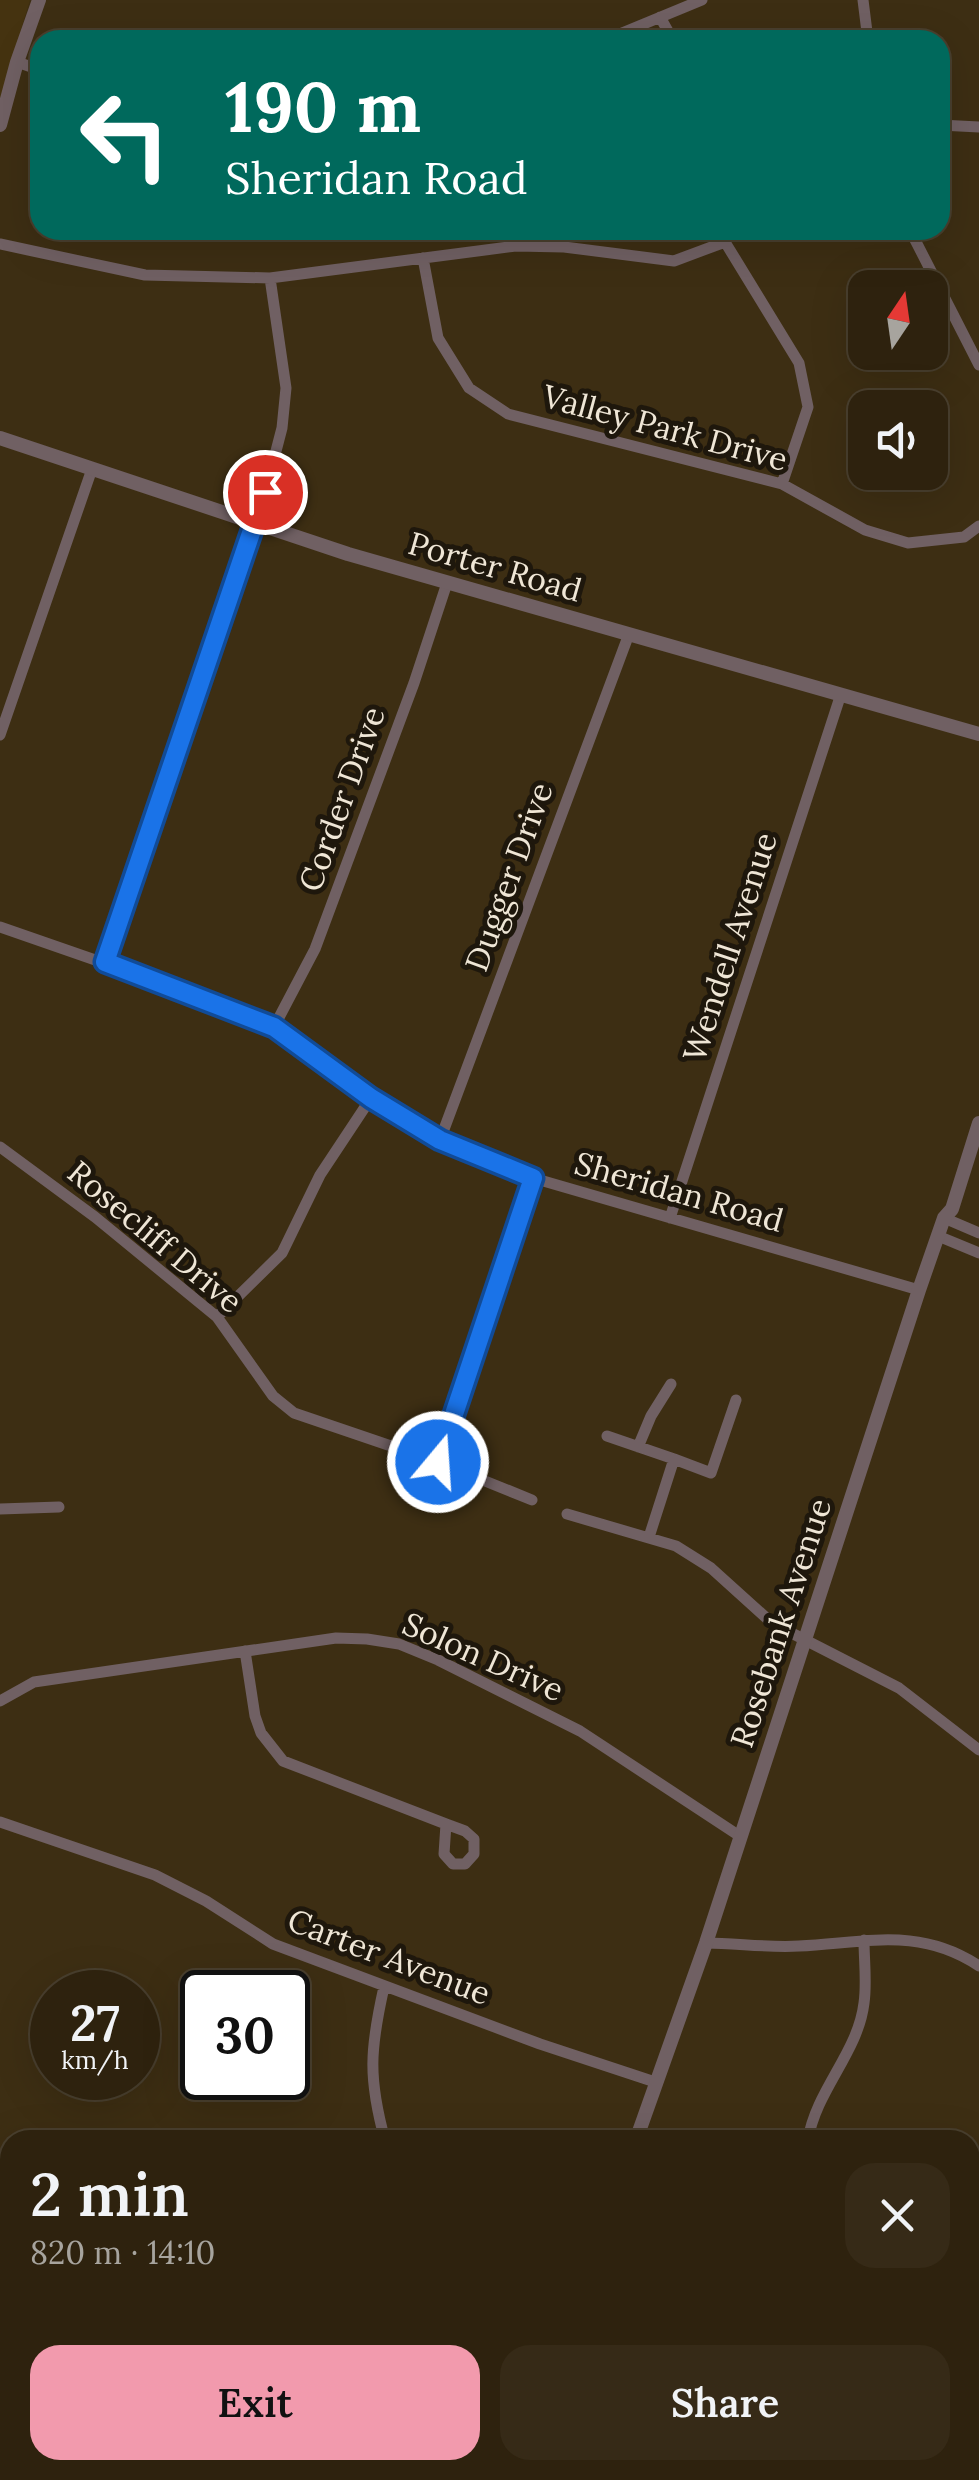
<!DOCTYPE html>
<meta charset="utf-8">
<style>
:root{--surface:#2e220e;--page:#362a17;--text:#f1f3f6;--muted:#a7a49e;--line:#493f2e;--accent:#f29aad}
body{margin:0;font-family:Lora,serif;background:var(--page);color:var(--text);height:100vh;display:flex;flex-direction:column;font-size:38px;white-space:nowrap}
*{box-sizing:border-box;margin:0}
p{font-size:32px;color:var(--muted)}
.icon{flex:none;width:55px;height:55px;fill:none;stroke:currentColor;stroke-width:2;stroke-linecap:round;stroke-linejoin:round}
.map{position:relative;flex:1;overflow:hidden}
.panel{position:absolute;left:0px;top:2130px;width:980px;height:350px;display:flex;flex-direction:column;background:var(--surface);border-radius:30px 30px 0 0;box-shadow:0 10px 40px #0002,0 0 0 2px var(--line)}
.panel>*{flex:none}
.top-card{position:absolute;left:30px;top:30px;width:920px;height:210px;border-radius:30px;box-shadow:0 10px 40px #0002,0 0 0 2px var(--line);background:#00695c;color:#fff;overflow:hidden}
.needle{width:65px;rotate:13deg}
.controls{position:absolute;left:848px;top:270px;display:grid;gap:20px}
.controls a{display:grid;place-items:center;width:100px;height:100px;border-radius:20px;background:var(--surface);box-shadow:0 10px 40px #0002,0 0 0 2px var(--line);font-size:50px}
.speed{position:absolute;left:30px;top:1970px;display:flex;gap:20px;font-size:50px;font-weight:700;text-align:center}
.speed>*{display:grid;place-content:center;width:130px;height:130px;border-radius:50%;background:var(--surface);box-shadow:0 10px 40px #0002,0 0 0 2px var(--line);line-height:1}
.speed small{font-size:25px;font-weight:400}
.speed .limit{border:5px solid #111;border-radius:15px;background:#fff;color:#111}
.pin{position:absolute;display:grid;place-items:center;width:85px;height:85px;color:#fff;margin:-42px;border:5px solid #fff;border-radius:50%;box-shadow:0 2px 10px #0007}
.me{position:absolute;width:110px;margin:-55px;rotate:18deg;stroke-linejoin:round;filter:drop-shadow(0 0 8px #0008)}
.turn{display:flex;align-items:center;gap:35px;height:210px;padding:0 30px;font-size:45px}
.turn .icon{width:130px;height:130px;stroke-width:2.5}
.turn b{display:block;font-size:70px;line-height:85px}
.round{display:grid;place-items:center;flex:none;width:105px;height:105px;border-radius:30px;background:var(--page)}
.head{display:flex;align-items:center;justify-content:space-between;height:170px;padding:0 30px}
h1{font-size:60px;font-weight:600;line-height:75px}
.primary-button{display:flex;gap:20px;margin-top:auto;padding:20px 30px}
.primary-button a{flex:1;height:115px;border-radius:30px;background:var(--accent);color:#111;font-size:40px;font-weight:600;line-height:115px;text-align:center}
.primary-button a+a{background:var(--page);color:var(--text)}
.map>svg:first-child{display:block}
.built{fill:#453310}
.green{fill:#365221}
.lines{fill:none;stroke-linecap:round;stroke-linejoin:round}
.minor{stroke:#706063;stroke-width:11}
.tertiary{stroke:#706063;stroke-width:14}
.route-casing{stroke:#114b97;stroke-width:25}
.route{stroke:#1a73e8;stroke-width:18}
.labels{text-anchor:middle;stroke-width:10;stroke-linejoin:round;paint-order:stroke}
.street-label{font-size:32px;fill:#efe6d6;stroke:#1e170c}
</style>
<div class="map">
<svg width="979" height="2480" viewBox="0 0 979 2480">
<rect width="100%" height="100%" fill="#3d2e13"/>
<!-- built -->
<path class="built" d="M 0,0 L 30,0 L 0,99 Z"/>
<!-- green -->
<path class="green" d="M 970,2418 L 979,2424 L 979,2480 L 730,2480 L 721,2470 L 970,2470 Z"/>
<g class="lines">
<!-- minor -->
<path class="minor" d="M 863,0 L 868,40
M 660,17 L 673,40
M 605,40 L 702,0
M 17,62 L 40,70
M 940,125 L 979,127
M 723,230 L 725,242 L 799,363 L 808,407 L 782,484
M 910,230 L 979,365
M 0,244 L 145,275 L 270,278 L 516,246 L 564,247 L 674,261 L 725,242
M 423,258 L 438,338 L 469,388 L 508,414 L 782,484 L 865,530 L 908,543 L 964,537 L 979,526
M 0,735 L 92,469
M 0,927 L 219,1003 L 274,1027 L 371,1098 L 440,1140 L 533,1178 L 919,1290
M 105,962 L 257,524 L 282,428 L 286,388 L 270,278
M 274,1027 L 315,949 L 414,683 L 447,583
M 440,1140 L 629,634
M 0,1147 L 95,1217 L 217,1317 L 273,1396 L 294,1413 L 438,1462 L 532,1500
M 670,1218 L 841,694
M 944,1218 L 979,1233
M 938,1236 L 979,1253
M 217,1317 L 282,1253 L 320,1175 L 371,1098
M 607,1436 L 674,1459 L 649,1537
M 638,1447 L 651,1416 L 671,1384
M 674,1459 L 711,1473 L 736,1400
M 438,1462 L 533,1178
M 0,1509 L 59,1507
M 567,1514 L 676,1546 L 711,1568 L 772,1623 L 899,1688 L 979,1750
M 245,1651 L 255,1716 L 261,1733 L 283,1761 L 446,1824 L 444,1854 L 453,1864 L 465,1864 L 474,1854 L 474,1839 L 465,1831 L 446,1824
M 0,1701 L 34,1682 L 336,1638 L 367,1639 L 399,1644 L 438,1660 L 580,1731 L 738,1835
M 0,1822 L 155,1875 L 206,1901 L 273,1944 L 540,2044 L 655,2082
M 706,1943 C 736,1943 768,1948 799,1946 C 865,1943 919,1926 979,1966
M 384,1987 C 370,2049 368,2078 385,2140
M 808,2140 C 816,2090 858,2053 864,2003 C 867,1983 864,1961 864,1940
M 970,2176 L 979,2167
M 0,2404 L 10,2365
M 634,2470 L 640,2480
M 153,2480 L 157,2470
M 329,2480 L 332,2470
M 384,2480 L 387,2470
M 565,2480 L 568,2470"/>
<!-- tertiary -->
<path class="tertiary" d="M 0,125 L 17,62 L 39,0
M 0,438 L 348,554 L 979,734
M 636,2140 L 706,1943 L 919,1290 L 944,1218 L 952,1209 L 979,1123
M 0,2158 L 10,2162"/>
</g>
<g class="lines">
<!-- route casing -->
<g class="route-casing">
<path id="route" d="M 265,492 L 105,962 L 274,1027 L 371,1098 L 440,1140 L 533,1178 L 438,1462"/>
</g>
<!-- route -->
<use href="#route" class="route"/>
</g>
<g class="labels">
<!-- street labels -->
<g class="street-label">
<text transform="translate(665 428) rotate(15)" y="11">Valley Park Drive</text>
<text transform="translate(495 567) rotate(16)" y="11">Porter Road</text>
<text transform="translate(342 799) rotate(-70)" y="11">Corder Drive</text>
<text transform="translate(509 877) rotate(-70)" y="11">Dugger Drive</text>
<text transform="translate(730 947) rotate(-72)" y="11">Wendell Avenue</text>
<text transform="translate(679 1192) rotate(16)" y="11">Sheridan Road</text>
<text transform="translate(155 1237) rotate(40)" y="11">Rosecliff Drive</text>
<text transform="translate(781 1623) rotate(-72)" y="11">Rosebank Avenue</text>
<text transform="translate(483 1657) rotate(24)" y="11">Solon Drive</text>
<text transform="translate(389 1957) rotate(21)" y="11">Carter Avenue</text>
</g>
</g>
</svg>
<div class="controls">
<a><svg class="needle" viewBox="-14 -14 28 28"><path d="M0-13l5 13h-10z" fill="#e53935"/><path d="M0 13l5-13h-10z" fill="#a7a49e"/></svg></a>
<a><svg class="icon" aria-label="sound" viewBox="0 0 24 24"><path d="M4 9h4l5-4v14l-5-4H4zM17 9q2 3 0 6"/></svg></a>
</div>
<div class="speed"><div>27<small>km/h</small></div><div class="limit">30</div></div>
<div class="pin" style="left:265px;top:492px;background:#d93025"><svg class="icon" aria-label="arrive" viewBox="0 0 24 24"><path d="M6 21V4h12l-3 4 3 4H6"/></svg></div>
<svg class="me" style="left:438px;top:1462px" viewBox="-20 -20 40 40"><circle r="17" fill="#1a73e8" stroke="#fff" stroke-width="3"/><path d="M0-11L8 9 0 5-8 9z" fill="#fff"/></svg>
<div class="top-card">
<div class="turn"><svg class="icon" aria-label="left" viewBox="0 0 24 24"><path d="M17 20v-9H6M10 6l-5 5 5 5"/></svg><div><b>190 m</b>Sheridan Road</div></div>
</div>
<section class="panel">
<div class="head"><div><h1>2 min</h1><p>820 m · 14:10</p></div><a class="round"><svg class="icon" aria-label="close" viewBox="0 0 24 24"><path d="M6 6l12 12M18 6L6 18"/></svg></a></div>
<div class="primary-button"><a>Exit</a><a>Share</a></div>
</section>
</div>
